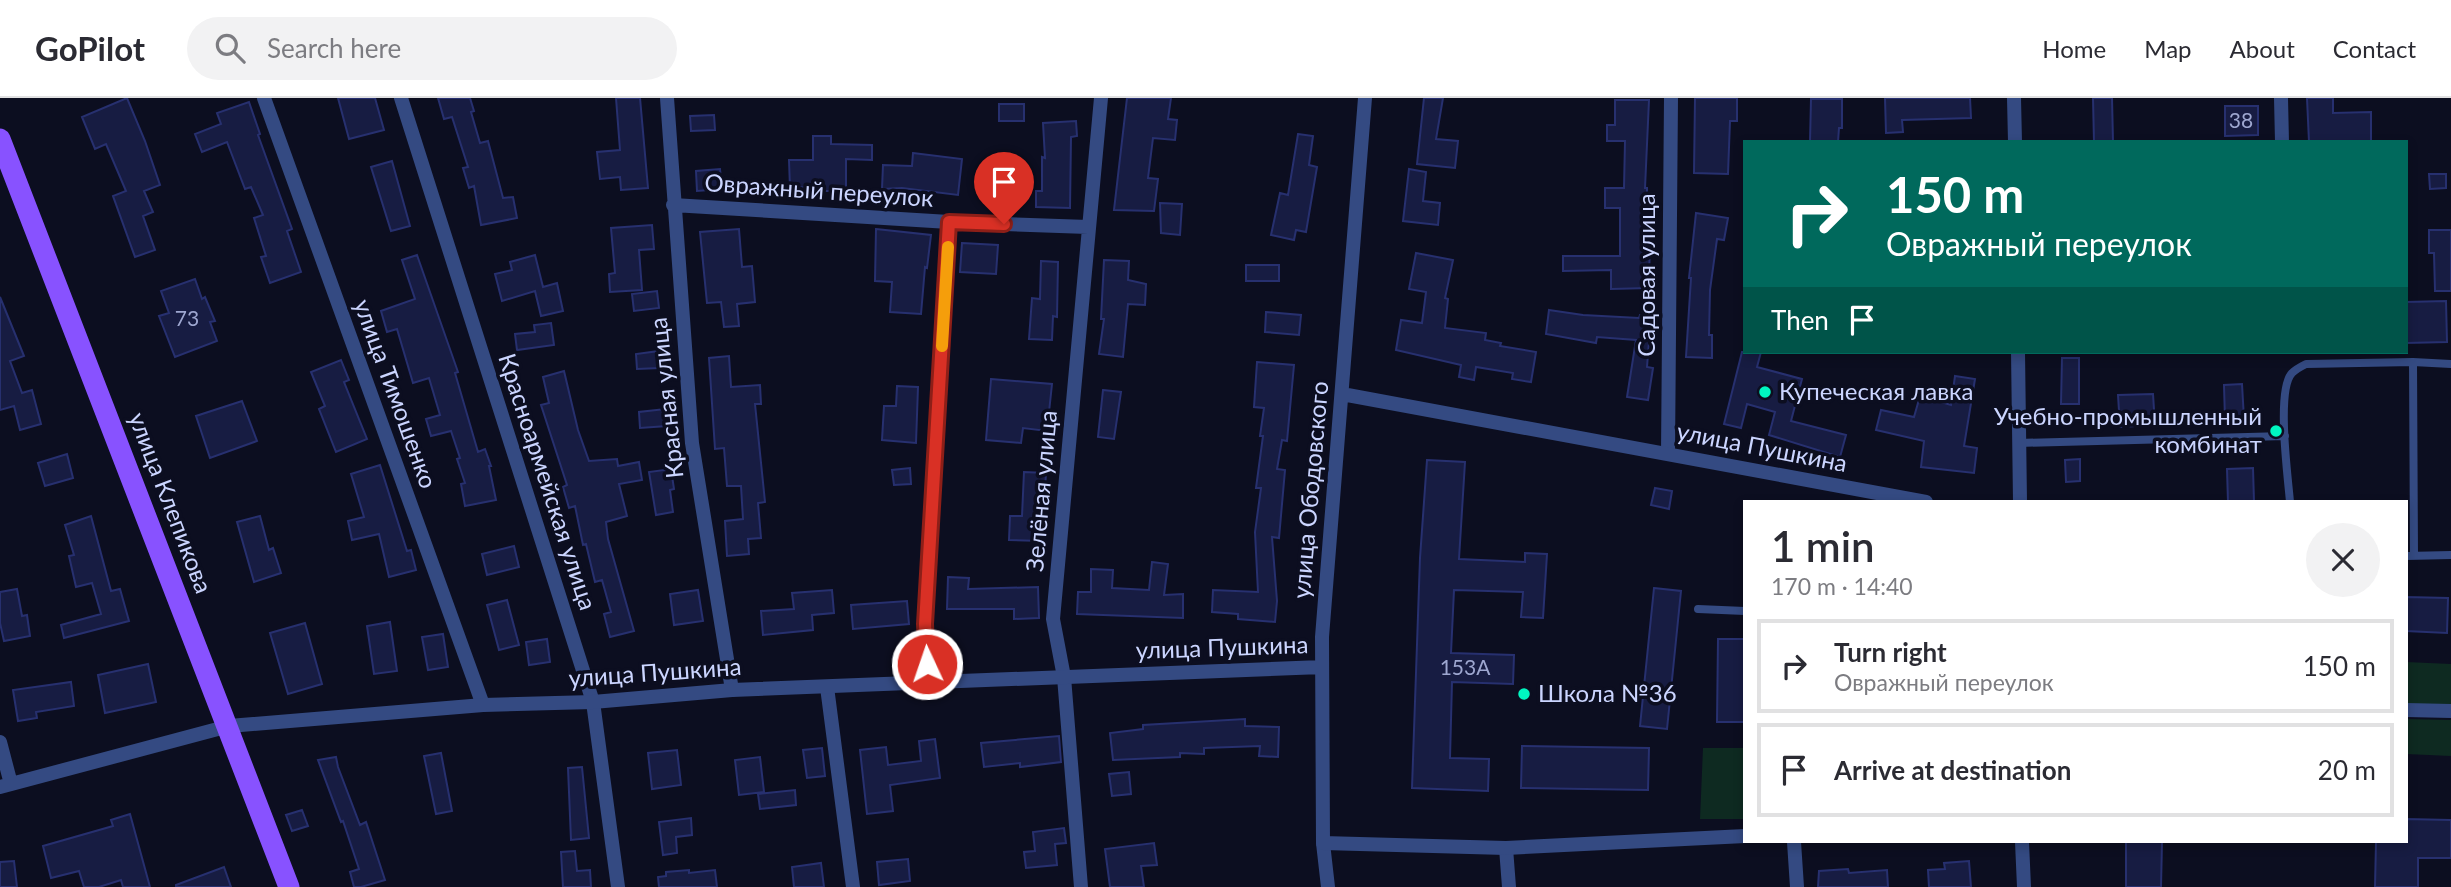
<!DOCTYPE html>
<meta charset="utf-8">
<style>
:root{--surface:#fff;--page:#f2f2f3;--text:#2b2b33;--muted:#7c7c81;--line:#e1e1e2}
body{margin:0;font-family:Lato,sans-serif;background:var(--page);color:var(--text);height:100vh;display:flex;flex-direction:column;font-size:26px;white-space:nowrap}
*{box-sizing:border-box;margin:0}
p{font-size:23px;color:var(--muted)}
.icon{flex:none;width:38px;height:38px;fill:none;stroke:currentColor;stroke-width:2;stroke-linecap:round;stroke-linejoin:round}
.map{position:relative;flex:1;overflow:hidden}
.drawer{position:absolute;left:1743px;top:402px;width:665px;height:343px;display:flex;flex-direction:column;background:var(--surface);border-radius:0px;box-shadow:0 4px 10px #0003}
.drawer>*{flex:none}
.top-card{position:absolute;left:1743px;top:42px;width:665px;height:214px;border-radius:0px;box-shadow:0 4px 10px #0003;background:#00695c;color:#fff;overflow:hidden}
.pin{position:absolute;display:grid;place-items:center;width:60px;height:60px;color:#fff;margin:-72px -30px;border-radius:50% 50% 50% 0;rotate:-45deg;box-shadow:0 0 7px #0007}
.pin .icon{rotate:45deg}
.me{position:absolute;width:77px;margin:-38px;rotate:357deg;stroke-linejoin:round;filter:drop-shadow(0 0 5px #0008)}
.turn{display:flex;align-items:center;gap:24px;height:147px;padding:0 28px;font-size:32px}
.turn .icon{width:91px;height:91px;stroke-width:2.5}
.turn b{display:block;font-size:49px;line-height:60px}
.then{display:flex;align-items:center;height:66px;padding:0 28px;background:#0003;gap:14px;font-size:26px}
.round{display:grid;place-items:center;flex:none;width:74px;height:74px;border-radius:37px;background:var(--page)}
.head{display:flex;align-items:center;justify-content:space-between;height:119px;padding:0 28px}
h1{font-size:42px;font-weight:600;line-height:52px}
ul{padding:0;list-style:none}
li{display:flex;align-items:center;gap:21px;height:94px;margin:0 14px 10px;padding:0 14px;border:4px solid var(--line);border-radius:0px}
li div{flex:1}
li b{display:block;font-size:26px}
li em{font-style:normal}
header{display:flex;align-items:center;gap:42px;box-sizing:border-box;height:98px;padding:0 35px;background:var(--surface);border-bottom:2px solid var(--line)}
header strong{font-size:33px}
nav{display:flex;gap:38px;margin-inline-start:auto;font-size:24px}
.search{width:490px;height:63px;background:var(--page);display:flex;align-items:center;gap:18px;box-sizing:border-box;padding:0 24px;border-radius:38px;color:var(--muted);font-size:26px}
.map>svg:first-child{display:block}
.green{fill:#0e2a21}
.building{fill:#171c42;stroke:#27306f;stroke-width:2}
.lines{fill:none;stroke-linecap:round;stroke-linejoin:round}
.service{stroke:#344a82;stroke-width:8}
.minor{stroke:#344a82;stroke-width:14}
.tertiary{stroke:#344a82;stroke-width:14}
.primary{stroke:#8852ff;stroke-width:21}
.route-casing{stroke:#8d1f18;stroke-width:18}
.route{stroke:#d93025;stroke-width:12}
.slow{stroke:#f59e0b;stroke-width:12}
.poi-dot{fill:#00f6c1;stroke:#0c0e20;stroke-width:2.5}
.labels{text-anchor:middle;stroke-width:7;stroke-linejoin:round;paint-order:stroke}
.number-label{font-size:21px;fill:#9ea7d0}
.street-label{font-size:24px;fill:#cbd5ff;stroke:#0c0e20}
.poi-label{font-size:24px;fill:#cbd5ff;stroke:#0c0e20;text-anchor:start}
</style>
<header>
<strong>GoPilot</strong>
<div class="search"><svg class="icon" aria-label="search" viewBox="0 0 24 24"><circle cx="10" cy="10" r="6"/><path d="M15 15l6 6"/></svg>Search here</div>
<nav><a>Home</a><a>Map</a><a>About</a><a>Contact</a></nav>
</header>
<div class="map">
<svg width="2451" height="789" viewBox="0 0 2451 789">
<rect width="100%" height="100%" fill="#0c0e20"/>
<!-- green -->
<path class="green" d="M 2406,564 L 2451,566 L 2451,607 L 2406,606 Z
M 2406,621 L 2451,622 L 2451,658 L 2406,656 Z
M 1703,650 L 1745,650 L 1745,721 L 1700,721 Z"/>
<!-- building -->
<path class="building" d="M 127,0 L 145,43 L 160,87 L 144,93 L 153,114 L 143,118 L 155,152 L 135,159 L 113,98 L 126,93 L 106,46 L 95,51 L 82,19 Z
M 338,0 L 375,0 L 384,32 L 349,41 Z
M 438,0 L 470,0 L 474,13 L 471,14 L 480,45 L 488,43 L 503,100 L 513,99 L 517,120 L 481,127 L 474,88 L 469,90 L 463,70 L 468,69 L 452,19 L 444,21 Z
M 616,0 L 640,0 L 648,90 L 621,92 L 620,79 L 600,81 L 597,54 L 620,52 Z
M 1127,0 L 1171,0 L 1168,21 L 1177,22 L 1175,42 L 1153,40 L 1148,80 L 1158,81 L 1154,113 L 1114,112 Z
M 1424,0 L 1443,0 L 1436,41 L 1458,43 L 1455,70 L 1417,66 Z
M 1695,0 L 1737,0 L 1737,23 L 1730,23 L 1728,76 L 1694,75 Z
M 1885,0 L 1970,0 L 1971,20 L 1902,22 L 1903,34 L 1886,35 Z
M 2093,0 L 2112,0 L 2113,44 L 2094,44 Z
M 2307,0 L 2333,0 L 2333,15 L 2371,14 L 2371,44 L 2309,44 Z
M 1811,1 L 1842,1 L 1842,30 L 1839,30 L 1838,44 L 1810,44 Z
M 1615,2 L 1649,2 L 1645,90 L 1647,90 L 1647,132 L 1650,132 L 1649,190 L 1611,191 L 1611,172 L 1563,173 L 1563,158 L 1620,158 L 1620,110 L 1605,110 L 1605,90 L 1624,90 L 1625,43 L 1607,43 L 1607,27 L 1615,27 Z
M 249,4 L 260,36 L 258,37 L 292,131 L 287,133 L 301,174 L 270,185 L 261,159 L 266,158 L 254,120 L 263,117 L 251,89 L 245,91 L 227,44 L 202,54 L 195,36 L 221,26 L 217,15 Z
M 999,6 L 1024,6 L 1024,23 L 999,23 Z
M 2225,8 L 2258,8 L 2258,37 L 2225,38 Z
M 714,17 L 715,32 L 691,33 L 690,18 Z
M 1076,23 L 1077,38 L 1071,39 L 1070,110 L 1036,109 L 1036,93 L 1042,93 L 1042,59 L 1045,60 L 1043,25 Z
M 1298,36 L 1313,38 L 1309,67 L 1317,69 L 1306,134 L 1296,132 L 1294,142 L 1271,137 L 1280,95 L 1288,97 Z
M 813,38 L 831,38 L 831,46 L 872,47 L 872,62 L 846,61 L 846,93 L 808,93 L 808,89 L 790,90 L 789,62 L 813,62 Z
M 913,55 L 962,61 L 958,97 L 902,90 L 882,91 L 883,67 L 912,68 Z
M 392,63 L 410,128 L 391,133 L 371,69 Z
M 720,71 L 722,91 L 697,93 L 696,73 Z
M 1409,71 L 1426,74 L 1423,103 L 1440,105 L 1438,127 L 1403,123 Z
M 2429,76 L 2446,76 L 2446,90 L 2430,91 Z
M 996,96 L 1010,96 L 1009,112 L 995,112 Z
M 1160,105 L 1182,106 L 1180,137 L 1161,135 Z
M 1696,115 L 1728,120 L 1724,142 L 1717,141 L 1710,192 L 1709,237 L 1712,237 L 1712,260 L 1686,259 L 1691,180 L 1689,180 Z
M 652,127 L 654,151 L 639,152 L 642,192 L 610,194 L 609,176 L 615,175 L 611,130 Z
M 739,131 L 742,169 L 752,168 L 755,204 L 737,206 L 739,228 L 724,229 L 721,204 L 707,205 L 700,134 Z
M 876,131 L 931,137 L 927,170 L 925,169 L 921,216 L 890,214 L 892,184 L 875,183 Z
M 2429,132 L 2451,132 L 2451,193 L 2435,193 L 2434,155 L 2429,155 Z
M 962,145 L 998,147 L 996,176 L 960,174 Z
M 1416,155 L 1453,162 L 1445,200 L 1448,201 L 1445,230 L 1486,235 L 1485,242 L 1501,245 L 1500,248 L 1536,254 L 1531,284 L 1512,281 L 1513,275 L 1476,269 L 1474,282 L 1459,279 L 1461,267 L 1396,252 L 1401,222 L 1422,225 L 1426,194 L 1409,191 Z
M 417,157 L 458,274 L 455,275 L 478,354 L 485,351 L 491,368 L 489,368 L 496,402 L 465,408 L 461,386 L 465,385 L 457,361 L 460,360 L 451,333 L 431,338 L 426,321 L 440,317 L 429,280 L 413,285 L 397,231 L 387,234 L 381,213 L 415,201 L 402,162 Z
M 535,157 L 543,189 L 557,185 L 563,213 L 541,218 L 535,193 L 502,203 L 495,176 L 512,172 L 510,164 Z
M 1104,162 L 1129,163 L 1128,182 L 1146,186 L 1145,207 L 1128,206 L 1123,259 L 1099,256 L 1104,221 L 1101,221 Z
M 1041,163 L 1058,164 L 1057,219 L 1053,218 L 1052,242 L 1029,241 L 1032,200 L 1040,201 Z
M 1246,167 L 1279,167 L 1279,183 L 1246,183 Z
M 195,181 L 202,201 L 205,199 L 215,223 L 210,224 L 217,243 L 175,259 L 159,218 L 169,215 L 161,193 Z
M 657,193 L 659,210 L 634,213 L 632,196 Z
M 0,199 L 24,258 L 10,263 L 22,295 L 32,292 L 41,326 L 20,332 L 14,308 L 0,312 Z
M 2446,203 L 2447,244 L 2406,245 L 2406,204 Z
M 1549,212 L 1583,217 L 1639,220 L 1640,217 L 1651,218 L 1647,269 L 1653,270 L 1648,302 L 1627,299 L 1636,242 L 1597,239 L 1596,245 L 1546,236 Z
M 1266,214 L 1301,217 L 1299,237 L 1265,234 Z
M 551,225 L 554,247 L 517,252 L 515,236 L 535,234 L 534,227 Z
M 659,253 L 660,270 L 637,271 L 636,256 Z
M 1742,254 L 1761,254 L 1757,269 L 1802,281 L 1791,323 L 1846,337 L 1840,359 L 1769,337 L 1775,314 L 1747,306 L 1741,330 L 1724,326 Z
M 729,258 L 731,289 L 760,287 L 761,306 L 755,306 L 765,404 L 758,405 L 761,440 L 748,441 L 749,456 L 727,458 L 725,423 L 743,421 L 741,388 L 727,388 L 724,350 L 715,351 L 709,260 Z
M 2062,260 L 2079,260 L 2079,306 L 2061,306 Z
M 341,262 L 349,282 L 344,284 L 367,341 L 336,354 L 319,311 L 325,308 L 311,274 Z
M 1257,264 L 1294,267 L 1287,343 L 1282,342 L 1277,371 L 1285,372 L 1279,440 L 1272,439 L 1277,503 L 1275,524 L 1238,521 L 1238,516 L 1212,514 L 1213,492 L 1258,494 L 1255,434 L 1261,390 L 1256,390 L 1263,338 L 1260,338 L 1264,310 L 1254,309 Z
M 564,273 L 578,332 L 589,363 L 617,361 L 618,368 L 639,364 L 642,382 L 619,386 L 627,418 L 606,424 L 608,441 L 634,533 L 610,539 L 604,516 L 611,514 L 602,482 L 595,484 L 586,446 L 583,447 L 575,408 L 569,410 L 563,389 L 567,387 L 541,307 L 549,305 L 543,279 Z
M 1955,278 L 1975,281 L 1964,348 L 1977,350 L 1974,375 L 1921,369 L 1924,343 L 1876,332 L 1881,312 L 1914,319 L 1920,298 L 1951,307 Z
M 991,281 L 1052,286 L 1047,333 L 1023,330 L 1021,345 L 986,342 Z
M 2242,286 L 2244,321 L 2225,322 L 2224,287 Z
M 897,288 L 918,289 L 916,345 L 882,342 L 884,308 L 896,308 Z
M 1103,292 L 1121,294 L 1114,341 L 1098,339 Z
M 2153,296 L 2155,327 L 2120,329 L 2118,297 Z
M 242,303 L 257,343 L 210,360 L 196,318 Z
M 665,311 L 667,328 L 640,330 L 639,314 Z
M 67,356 L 73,380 L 45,388 L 38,365 Z
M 2080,361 L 2080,383 L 2066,384 L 2065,362 Z
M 1427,362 L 1465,364 L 1459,461 L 1525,464 L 1525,455 L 1547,456 L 1543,520 L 1521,519 L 1523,494 L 1454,492 L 1451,555 L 1514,557 L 1513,586 L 1452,584 L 1450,660 L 1489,661 L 1488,693 L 1412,690 L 1420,460 Z
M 380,367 L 407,453 L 411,452 L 416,472 L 389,479 L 379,436 L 352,442 L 348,423 L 364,419 L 351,376 Z
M 910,370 L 911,386 L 894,387 L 892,372 Z
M 2253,370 L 2254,404 L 2228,404 L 2227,371 Z
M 671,371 L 674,391 L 670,392 L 673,414 L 656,417 L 649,374 Z
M 1024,374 L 1046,375 L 1042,443 L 1009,442 L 1010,418 L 1022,418 Z
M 1655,390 L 1672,393 L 1669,411 L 1651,407 Z
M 91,418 L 111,493 L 120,491 L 129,523 L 64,540 L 61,527 L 101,516 L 92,485 L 76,489 L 69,458 L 74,457 L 65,427 Z
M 260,418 L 269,452 L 273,450 L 281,475 L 254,484 L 237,424 Z
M 514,448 L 519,469 L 487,477 L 482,456 Z
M 1152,464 L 1168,466 L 1164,497 L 1183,496 L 1183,520 L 1077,516 L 1078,494 L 1091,494 L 1091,471 L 1113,472 L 1112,490 L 1149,492 Z
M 948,479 L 969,480 L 968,491 L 1038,489 L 1039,520 L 1014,521 L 1014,511 L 947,511 Z
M 1654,490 L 1681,493 L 1667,631 L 1640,628 Z
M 17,491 L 22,518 L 27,517 L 30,538 L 4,543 L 0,525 L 0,494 Z
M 698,492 L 703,523 L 674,527 L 670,496 Z
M 832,492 L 834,515 L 812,517 L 813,532 L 763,537 L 761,513 L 794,511 L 792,495 Z
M 2406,499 L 2448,500 L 2447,535 L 2406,533 Z
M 507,502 L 519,547 L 499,552 L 487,507 Z
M 907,503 L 909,526 L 853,531 L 851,507 Z
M 390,524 L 397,573 L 374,576 L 367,528 Z
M 305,525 L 322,586 L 288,596 L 270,535 Z
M 443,536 L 448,569 L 428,572 L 422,539 Z
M 547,541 L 550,564 L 529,567 L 526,544 Z
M 1718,541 L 1745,541 L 1745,624 L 1717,624 Z
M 148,566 L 156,604 L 105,615 L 98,577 Z
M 71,584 L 74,608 L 36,614 L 37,620 L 18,623 L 13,592 Z
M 1245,621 L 1245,628 L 1279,629 L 1278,659 L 1259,658 L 1260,648 L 1204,650 L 1204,656 L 1180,655 L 1180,659 L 1113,662 L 1110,635 L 1143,631 L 1143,627 Z
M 1059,638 L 1061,664 L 1020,669 L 1020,665 L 984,669 L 981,645 Z
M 935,641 L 940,680 L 890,687 L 893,713 L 867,716 L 860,652 L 886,649 L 888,667 L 921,663 L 919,643 Z
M 1522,648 L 1649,650 L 1648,692 L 1521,690 Z
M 822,650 L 825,678 L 807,680 L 803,652 Z
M 677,652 L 681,687 L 652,691 L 648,655 Z
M 441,655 L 452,713 L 436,716 L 424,658 Z
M 336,659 L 338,669 L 360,727 L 366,724 L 385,782 L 361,789 L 354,789 L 350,774 L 359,771 L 343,723 L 341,724 L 318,662 Z
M 760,659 L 764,694 L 739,697 L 735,662 Z
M 582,669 L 589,740 L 571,742 L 568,670 Z
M 1129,674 L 1131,696 L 1112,698 L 1109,676 Z
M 795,692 L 796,707 L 760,711 L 758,696 Z
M 302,712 L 308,728 L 292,733 L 286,717 Z
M 130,716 L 150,789 L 123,789 L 121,782 L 99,789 L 84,789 L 79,773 L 51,780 L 43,748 L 113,728 L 111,722 Z
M 691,720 L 692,737 L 676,739 L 677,755 L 663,757 L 659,724 Z
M 2406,721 L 2451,722 L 2451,760 L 2418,760 L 2418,789 L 2375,789 L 2376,744 L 2406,744 Z
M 1064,730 L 1066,745 L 1055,746 L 1057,767 L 1026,770 L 1024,754 L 1035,753 L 1033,734 Z
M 2126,744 L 2162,744 L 2161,789 L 2126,789 Z
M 1154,745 L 1157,767 L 1141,768 L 1144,789 L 1110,789 L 1105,751 Z
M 575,753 L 577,773 L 590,772 L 591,789 L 563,789 L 561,754 Z
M 908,761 L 910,783 L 879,787 L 877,764 Z
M 14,763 L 17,789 L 0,789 L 0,764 Z
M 1969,763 L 1971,789 L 1929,789 L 1928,772 L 1945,771 L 1944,765 Z
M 821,765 L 824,789 L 794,789 L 792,769 Z
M 224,769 L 231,789 L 176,789 L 176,787 Z
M 1848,771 L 1849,775 L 1887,772 L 1888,789 L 1818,789 L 1819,773 Z
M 689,772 L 689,775 L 715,772 L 717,789 L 659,789 L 658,779 L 666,778 L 666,774 Z"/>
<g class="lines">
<!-- service -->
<path class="service" d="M 2413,264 L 2414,458
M 2019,345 L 2285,338
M 2290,404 C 2288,379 2276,292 2292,275 C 2296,271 2302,268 2306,266 L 2413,264 L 2451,266
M 2406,458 L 2451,457
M 1698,511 L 1745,513"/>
<!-- minor -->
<path class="minor" d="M 264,0 L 483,607
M 401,0 L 593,604 L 618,789
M 667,0 L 692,345 L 732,592
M 2281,0 L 2282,44
M 673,107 L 949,124 L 1088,129
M 1668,355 L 1671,0
M 928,585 L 925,526 L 949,124
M 827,589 L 853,789
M 2406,612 L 2451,613
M 0,644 L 11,686
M 0,689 L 229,628
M 1794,744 L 1797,789
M 1323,745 L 1328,789
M 1506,750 L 1509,789
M 1081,789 L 1064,579 L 1053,521 L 1101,0"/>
<!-- tertiary -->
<path class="tertiary" d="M 1365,0 L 1322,539 L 1323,745 L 1506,750 L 1745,738
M 2014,0 L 2015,44
M 2018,254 L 2020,404
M 1342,296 L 1926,404
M 229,628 L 483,607 L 593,604 L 732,592 L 1322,569
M 2022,744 L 2024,789"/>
<!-- primary -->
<path class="primary" d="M 0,41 L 289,789"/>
</g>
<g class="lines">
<!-- route casing -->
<g class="route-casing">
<path id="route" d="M 927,566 L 925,526 L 949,124 L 1004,126"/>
</g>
<!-- route -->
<use href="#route" class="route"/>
<!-- slow -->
<path class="slow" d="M 942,248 L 948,149"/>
</g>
<!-- markers -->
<g class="poi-dot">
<circle cx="1765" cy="294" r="7"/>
<circle cx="2276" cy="333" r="7"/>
<circle cx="1524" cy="596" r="7"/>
</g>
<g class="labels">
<!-- number labels -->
<g class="number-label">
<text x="2241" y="30">38</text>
<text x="187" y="228">73</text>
<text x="1465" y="577">153А</text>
</g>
<!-- street labels -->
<g class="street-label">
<text transform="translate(819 93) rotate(4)" y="8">Овражный переулок</text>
<text transform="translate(1647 177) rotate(-90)" y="8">Садовая улица</text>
<text transform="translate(395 296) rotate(70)" y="8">улица Тимошенко</text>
<text transform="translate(667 300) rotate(-96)" y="8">Красная улица</text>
<text transform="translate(1762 350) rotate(11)" y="8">улица Пушкина</text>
<text transform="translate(547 384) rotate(72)" y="8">Красноармейская улица</text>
<text transform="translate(1311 392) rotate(-85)" y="8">улица Ободовского</text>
<text transform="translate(1042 393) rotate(-85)" y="8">Зелёная улица</text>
<text transform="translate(170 405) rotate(69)" y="8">улица Клепикова</text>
<text transform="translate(1222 550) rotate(-2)" y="8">улица Пушкина</text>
<text transform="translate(655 575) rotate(-4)" y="8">улица Пушкина</text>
</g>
<!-- poi labels -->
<g class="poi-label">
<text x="1779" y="302">Купеческая лавка</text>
<text x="2262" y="327" text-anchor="end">Учебно-промышленный<tspan x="2262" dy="28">комбинат</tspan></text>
<text x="1538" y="604">Школа №36</text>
</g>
</g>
</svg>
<div class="pin" style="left:1004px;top:126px;background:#d93025"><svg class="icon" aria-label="arrive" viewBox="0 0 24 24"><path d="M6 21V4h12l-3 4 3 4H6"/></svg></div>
<svg class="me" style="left:927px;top:566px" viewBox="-20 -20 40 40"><circle r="17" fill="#d93025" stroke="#fff" stroke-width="3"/><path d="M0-11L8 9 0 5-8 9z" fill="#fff"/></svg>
<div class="top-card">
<div class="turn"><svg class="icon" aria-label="right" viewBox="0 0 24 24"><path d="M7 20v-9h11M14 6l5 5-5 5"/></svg><div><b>150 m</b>Овражный переулок</div></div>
<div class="then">Then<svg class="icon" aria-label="arrive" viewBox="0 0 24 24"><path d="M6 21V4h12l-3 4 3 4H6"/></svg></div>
</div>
<section class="drawer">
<div class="head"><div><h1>1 min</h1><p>170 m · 14:40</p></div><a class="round"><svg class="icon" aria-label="close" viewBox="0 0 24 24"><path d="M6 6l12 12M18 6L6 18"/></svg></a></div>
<ul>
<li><svg class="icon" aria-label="right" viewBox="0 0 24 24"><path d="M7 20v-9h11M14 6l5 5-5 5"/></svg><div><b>Turn right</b><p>Овражный переулок</p></div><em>150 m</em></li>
<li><svg class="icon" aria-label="arrive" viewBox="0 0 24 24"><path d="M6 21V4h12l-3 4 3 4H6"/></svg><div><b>Arrive at destination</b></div><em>20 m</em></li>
</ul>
</section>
</div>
